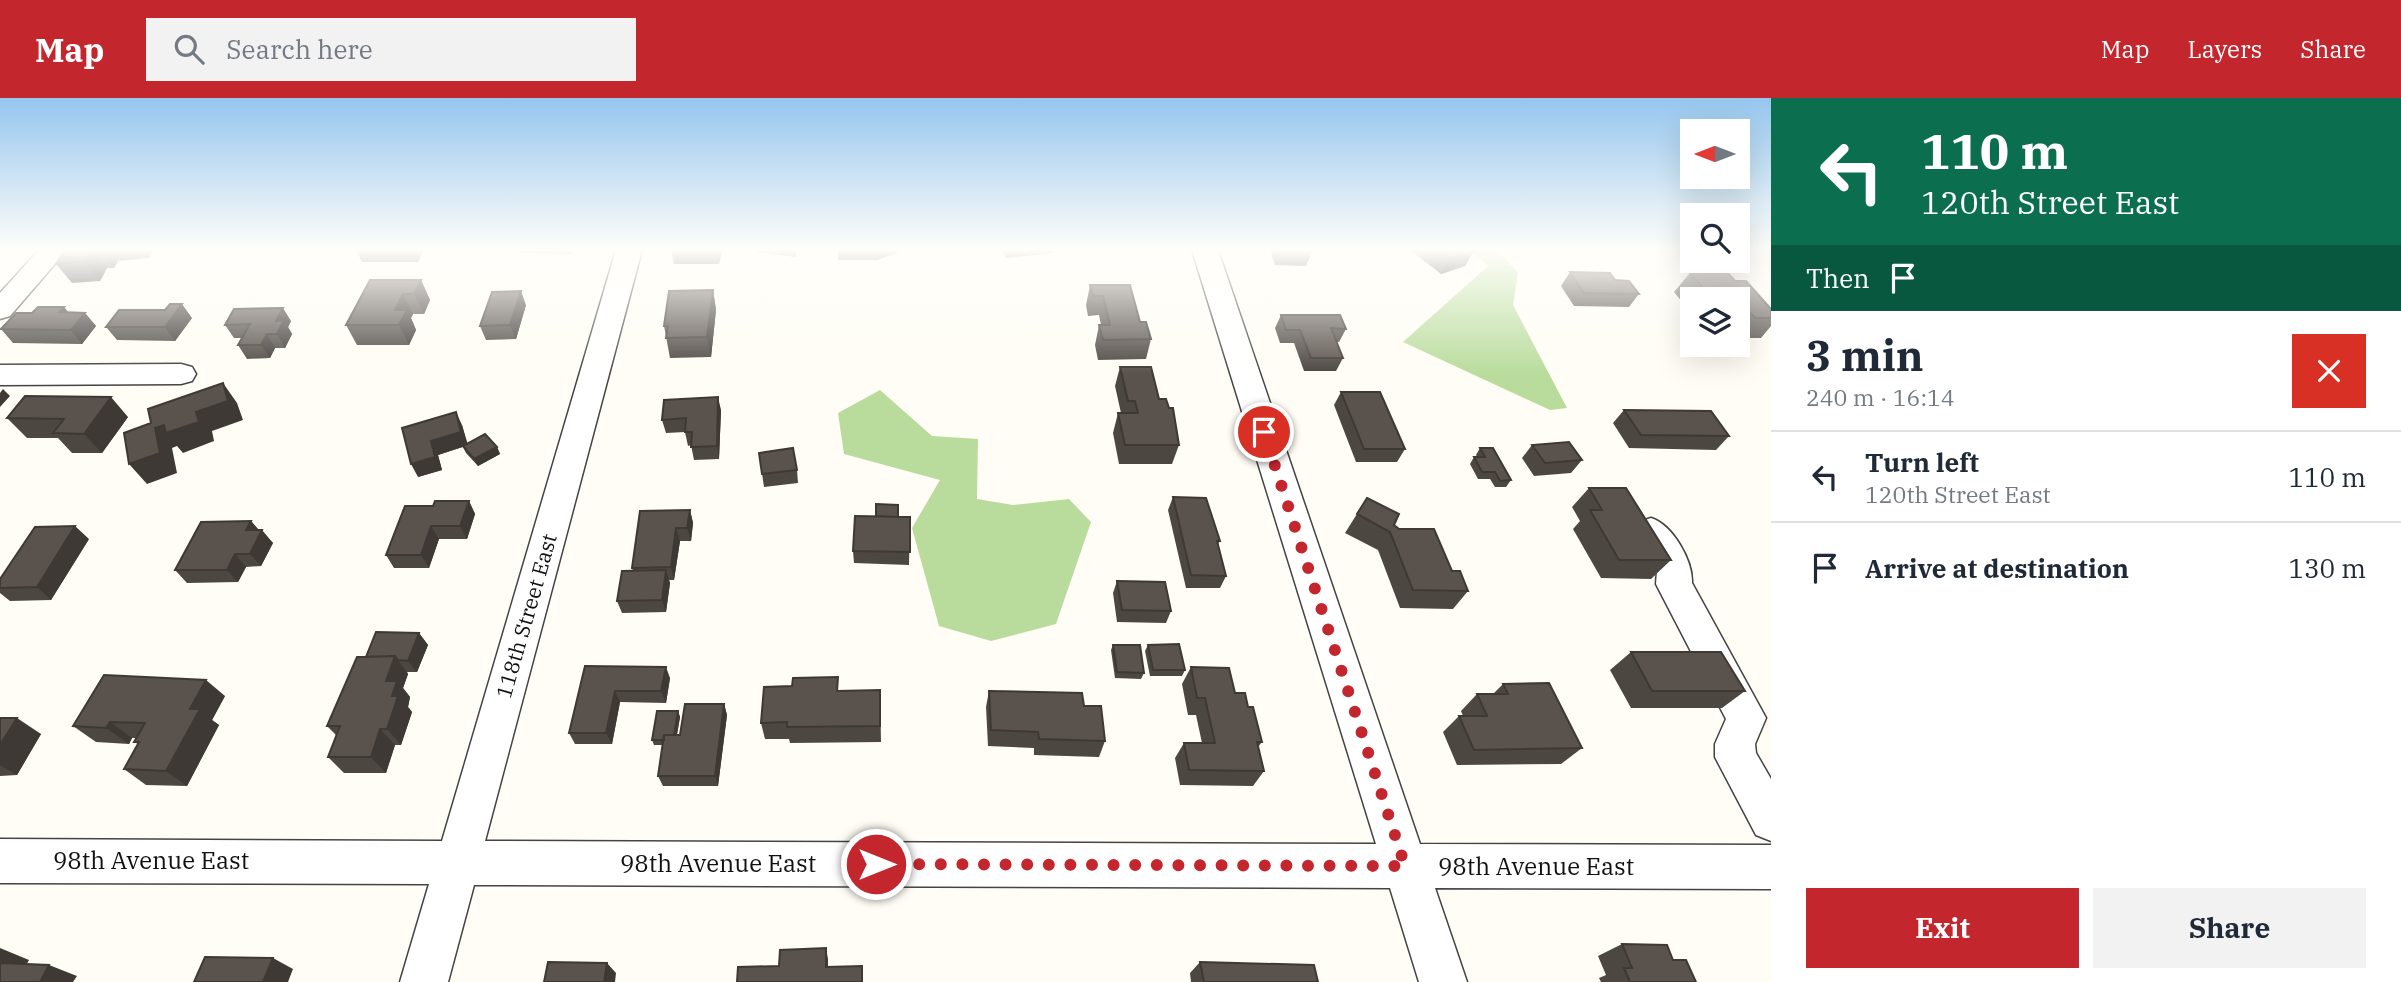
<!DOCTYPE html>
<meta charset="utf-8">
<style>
:root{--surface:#fff;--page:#f2f2f3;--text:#1f2937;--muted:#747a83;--line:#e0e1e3;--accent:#c4262e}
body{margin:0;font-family:"IBM Plex Serif",serif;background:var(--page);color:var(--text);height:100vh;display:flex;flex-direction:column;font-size:26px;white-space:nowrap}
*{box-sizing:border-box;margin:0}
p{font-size:23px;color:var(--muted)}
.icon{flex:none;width:38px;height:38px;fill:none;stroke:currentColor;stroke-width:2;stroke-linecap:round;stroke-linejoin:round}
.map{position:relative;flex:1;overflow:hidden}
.drawer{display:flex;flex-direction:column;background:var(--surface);width:630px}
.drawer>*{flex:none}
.guide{background:#0b6e4f;color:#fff;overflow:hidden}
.needle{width:46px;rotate:270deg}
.buttons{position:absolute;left:1680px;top:21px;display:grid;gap:14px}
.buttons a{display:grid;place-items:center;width:70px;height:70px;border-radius:0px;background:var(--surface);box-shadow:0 7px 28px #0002;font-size:35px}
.pin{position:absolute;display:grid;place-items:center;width:60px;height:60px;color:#fff;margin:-30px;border:4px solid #fff;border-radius:50%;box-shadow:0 2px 7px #0007}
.me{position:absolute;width:77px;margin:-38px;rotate:90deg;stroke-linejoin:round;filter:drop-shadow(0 0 5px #0008)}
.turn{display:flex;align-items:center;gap:24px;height:147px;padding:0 35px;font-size:32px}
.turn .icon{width:91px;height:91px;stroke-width:2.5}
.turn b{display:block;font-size:49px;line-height:60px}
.then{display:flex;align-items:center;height:66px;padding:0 35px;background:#0003;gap:14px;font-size:26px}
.round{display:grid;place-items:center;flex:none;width:74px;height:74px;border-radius:0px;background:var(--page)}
.headline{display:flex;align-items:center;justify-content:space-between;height:119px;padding:0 35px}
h1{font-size:42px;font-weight:700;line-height:52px}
.action{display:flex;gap:14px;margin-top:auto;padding:14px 35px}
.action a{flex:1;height:80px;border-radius:0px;background:var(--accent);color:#fff;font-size:28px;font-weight:700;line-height:80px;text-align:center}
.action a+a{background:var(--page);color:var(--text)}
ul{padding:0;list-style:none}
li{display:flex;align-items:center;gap:21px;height:91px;padding:0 35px;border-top:2px solid var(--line)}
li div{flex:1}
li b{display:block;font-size:26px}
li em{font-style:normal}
header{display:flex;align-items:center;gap:42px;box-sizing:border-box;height:98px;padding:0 35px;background:var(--accent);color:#fff}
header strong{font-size:33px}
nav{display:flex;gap:38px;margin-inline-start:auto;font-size:24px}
.search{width:490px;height:63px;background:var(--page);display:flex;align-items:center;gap:18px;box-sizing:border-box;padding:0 24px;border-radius:0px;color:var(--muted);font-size:26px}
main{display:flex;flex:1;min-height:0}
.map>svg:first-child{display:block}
.forest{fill:#b9dc9c}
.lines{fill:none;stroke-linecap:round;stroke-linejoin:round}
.minor-casing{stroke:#444;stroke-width:3}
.minor{fill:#fff;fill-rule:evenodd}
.wall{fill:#4d4742}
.shaded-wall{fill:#3f3936}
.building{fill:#5a524d;stroke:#3f3936;stroke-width:2}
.route{stroke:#c4262e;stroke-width:12;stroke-dasharray:0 21.6}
.labels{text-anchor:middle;stroke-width:7;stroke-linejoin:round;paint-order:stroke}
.street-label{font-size:21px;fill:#111;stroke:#fff}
.near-street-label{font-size:24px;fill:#111;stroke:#fff}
</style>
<header>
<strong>Map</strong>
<div class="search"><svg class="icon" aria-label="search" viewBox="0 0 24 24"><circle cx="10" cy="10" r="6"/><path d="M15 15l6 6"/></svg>Search here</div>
<nav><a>Map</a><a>Layers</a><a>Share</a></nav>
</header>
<main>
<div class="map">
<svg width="1771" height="884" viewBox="0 0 1771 884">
<rect width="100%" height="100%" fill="#fffdf5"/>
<!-- forest -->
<path class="forest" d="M 1469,152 L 1498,152 L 1518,175 L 1513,207 L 1567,310 L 1550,312 L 1403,244 L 1488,168 Z
M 880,292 L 932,338 L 978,341 L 977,401 L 1013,407 L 1069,401 L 1091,424 L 1056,526 L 991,543 L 939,528 L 912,430 L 940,382 L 844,356 L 838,315 Z"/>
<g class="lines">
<!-- minor casing -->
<g class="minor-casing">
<path id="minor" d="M 39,152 L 67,152 L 10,218 L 0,221 L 0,195 Z
M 616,152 L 642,152 L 485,743 L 1376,746 L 1192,152 L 1218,152 L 1420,746 L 1771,747 L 1771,791 L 1435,790 L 1467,884 L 1419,884 L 1390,790 L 474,787 L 448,884 L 400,884 L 429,786 L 0,785 L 0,741 L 442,743 Z
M 181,266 L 192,269 L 196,276 L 192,283 L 181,286 L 0,287 L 0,267 Z
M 1651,420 C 1673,427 1693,463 1692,485 L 1766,620 L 1755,646 L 1756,655 L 1771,681 L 1771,743 L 1756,737 L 1715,659 L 1715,646 L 1726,621 L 1656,486 L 1657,473 L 1634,434 L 1639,424 Z"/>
</g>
<!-- minor -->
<use href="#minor" class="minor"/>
</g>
<!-- wall -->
<path class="wall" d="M 65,152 L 153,152 L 149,160 L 118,163 L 114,170 L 107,170 L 100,183 L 72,185 L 56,166 Z
M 356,152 L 424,152 L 418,164 L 362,164 Z
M 451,152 L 473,152 L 452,154 Z
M 520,152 L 573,152 L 572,156 L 521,155 Z
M 671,152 L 722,152 L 719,166 L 674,166 Z
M 756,152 L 796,152 L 796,159 L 756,154 Z
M 838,152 L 903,152 L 877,162 L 838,162 Z
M 1002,152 L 1055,152 L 1054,155 L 1006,160 Z
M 1270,152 L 1311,152 L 1312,154 L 1306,168 L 1275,167 Z
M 1410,152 L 1470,152 L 1473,154 L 1465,168 L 1441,176 Z
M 1570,174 L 1615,182 L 1639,196 L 1629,209 L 1574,208 L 1561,188 Z
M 1690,175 L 1735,183 L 1771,211 L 1771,228 L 1761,240 L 1738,240 L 1738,201 L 1692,201 L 1692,216 L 1674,194 Z
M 421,182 L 430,202 L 424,216 L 413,216 L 411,220 L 416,232 L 409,247 L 357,247 L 346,227 Z
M 1090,187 L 1140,224 L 1151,241 L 1146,261 L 1098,262 L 1095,247 L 1099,227 L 1101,227 L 1099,217 L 1088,218 L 1086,207 Z
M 713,192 L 716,212 L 711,259 L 670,260 L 664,228 Z
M 526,207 L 516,241 L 486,242 L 480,228 Z
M 69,214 L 85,215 L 96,228 L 82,246 L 13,245 L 1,231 Z
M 1281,217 L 1346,231 L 1339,244 L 1336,244 L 1343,260 L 1336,273 L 1304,273 L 1294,245 L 1280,245 L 1275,230 Z
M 192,220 L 175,243 L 117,242 L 106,229 Z
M 291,223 L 288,229 L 292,236 L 285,250 L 275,250 L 270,260 L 247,261 L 238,247 L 242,240 L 234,240 L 225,227 Z
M 1120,269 L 1159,301 L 1179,347 L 1172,366 L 1119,366 L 1113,335 L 1118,315 L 1121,315 L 1115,288 Z
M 1341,294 L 1405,351 L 1397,364 L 1356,364 L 1334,307 Z
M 721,312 L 719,361 L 694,362 L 691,347 L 688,348 L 685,334 L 666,335 L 662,322 Z
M 1624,312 L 1729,338 L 1716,352 L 1629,350 L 1613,325 Z
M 128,319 L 102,355 L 72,355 L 58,340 L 27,340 L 7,320 Z
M 462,327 L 467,346 L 497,349 L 500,356 L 478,368 L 466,355 L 463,349 L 438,357 L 442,372 L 418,379 Z
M 1532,347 L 1582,362 L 1571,375 L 1534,378 L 1522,360 Z
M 1480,350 L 1511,382 L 1506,389 L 1495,389 L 1490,381 L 1478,381 L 1470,366 L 1474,359 L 1477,359 L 1476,357 Z
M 759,355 L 797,372 L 798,385 L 764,389 Z
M 1589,390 L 1671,462 L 1651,481 L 1601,480 L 1573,431 L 1580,423 L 1572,409 Z
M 1173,399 L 1220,443 L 1218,446 L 1226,478 L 1220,490 L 1186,490 L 1168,412 Z
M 1367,400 L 1394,427 L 1452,473 L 1468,493 L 1453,511 L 1400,510 L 1378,452 L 1345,435 Z
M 469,403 L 475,416 L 467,441 L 439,441 L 429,470 L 394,470 L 386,457 L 433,408 Z
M 690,412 L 693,425 L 691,443 L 680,443 L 674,482 L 669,482 L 670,485 L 666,514 L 622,515 L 617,503 L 633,473 L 632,470 Z
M 898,419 L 910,419 L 909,467 L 854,465 L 853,453 Z
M 251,423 L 259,432 L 273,445 L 261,468 L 246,469 L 238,484 L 187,485 L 175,472 Z
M 89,441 L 51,502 L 10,503 L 0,495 L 0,481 Z
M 1117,483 L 1171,513 L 1166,525 L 1117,524 L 1113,495 Z
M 419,535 L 428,547 L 417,574 L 407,574 L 408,576 L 403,590 L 410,599 L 408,609 L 412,614 L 401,647 L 395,647 L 386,675 L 344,675 L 328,659 L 336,637 L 327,628 L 366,559 Z
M 1113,547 L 1144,575 L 1141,581 L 1115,580 L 1111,552 Z
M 1148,547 L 1185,572 L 1182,578 L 1150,578 L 1145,553 Z
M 1631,554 L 1745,593 L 1722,610 L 1631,610 L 1610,572 Z
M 585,568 L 670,580 L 666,605 L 620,604 L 612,646 L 575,646 L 569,635 Z
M 1191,569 L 1235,595 L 1248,609 L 1262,644 L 1258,649 L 1264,673 L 1253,688 L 1180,687 L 1175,660 L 1184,645 L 1202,645 L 1196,617 L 1188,617 L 1182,586 Z
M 1503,586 L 1582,650 L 1561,666 L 1457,667 L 1443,634 L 1459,618 L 1463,618 L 1461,613 L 1477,596 L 1493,596 Z
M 880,592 L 881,644 L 790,645 L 789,641 L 765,641 L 761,625 L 839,593 Z
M 989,593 L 1084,608 L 1105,643 L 1099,659 L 1034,657 L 1034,650 L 988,648 L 986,609 Z
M 225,598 L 212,622 L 219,627 L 187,688 L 146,687 L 124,671 L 138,646 L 134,644 L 137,640 L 132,640 L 129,646 L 96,644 L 73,628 Z
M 724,606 L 727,617 L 718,688 L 663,688 L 658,678 L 663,647 L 654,647 L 652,642 L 678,613 L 680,619 L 677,637 L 680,637 Z
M 0,620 L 41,636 L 17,677 L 0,678 Z
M 1622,846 L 1673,862 L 1696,884 L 1601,884 L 1599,880 L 1606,877 L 1598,858 Z
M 1200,864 L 1318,884 L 1191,884 L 1190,875 Z"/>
<!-- shaded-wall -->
<path class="shaded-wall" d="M 91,152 L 93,152 L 107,170 L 100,183 L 85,163 Z
M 100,152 L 110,152 L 118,163 L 114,170 Z
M 143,152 L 153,152 L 149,160 Z
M 413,152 L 424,152 L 418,164 Z
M 717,152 L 722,152 L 719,166 Z
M 877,152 L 903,152 L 877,162 Z
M 1473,154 L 1465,168 L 1441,176 L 1448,162 Z
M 421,182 L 430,202 L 424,216 L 414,196 Z
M 713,192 L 716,212 L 711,259 L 707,239 Z
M 521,193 L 526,207 L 516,241 L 510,227 Z
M 403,196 L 413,216 L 411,220 L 416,232 L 409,247 L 399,227 L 395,212 Z
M 182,206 L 192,220 L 175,243 L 165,229 Z
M 64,209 L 75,222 L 59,214 Z
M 283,210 L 291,223 L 288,229 L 292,236 L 285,250 L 277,236 L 276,223 Z
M 85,215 L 96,228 L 82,246 L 71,232 Z
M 267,236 L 275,250 L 270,260 L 261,247 Z
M 223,285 L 237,305 L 243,322 L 212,333 L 214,343 L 183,355 L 177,348 L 172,350 L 177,375 L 147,386 L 129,366 L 155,330 L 196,314 Z
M 3,291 L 10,298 L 0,309 L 0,295 Z
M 111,299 L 128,319 L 102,355 L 84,336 Z
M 718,299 L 721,312 L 719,361 L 717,348 Z
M 456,314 L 462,327 L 468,347 L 438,357 L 442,372 L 418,379 L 411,366 Z
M 497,349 L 500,356 L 478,368 L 474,361 Z
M 469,403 L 475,416 L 467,441 L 460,428 Z
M 690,412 L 693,425 L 691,443 L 687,430 Z
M 251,423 L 261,435 L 262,432 L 273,445 L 261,468 L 250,456 L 246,432 Z
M 75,428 L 89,441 L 51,502 L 37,489 Z
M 431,428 L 439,441 L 429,470 L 421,457 Z
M 676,430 L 680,443 L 674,482 L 671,469 Z
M 235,456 L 246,469 L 238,484 L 227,472 Z
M 666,472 L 670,485 L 666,514 L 662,502 Z
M 419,535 L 428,547 L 417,574 L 408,563 Z
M 395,558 L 408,576 L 403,590 L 410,599 L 408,609 L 412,614 L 401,647 L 387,631 L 392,598 L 386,583 Z
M 666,569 L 670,580 L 666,605 L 661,593 Z
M 206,582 L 225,598 L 212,622 L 219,627 L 187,688 L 166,673 L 190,611 Z
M 615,593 L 620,604 L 612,646 L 606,635 Z
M 724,606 L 727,617 L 718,688 L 715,678 Z
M 678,613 L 680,619 L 675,647 L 673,642 Z
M 17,620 L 41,636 L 17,677 L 0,667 L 0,647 Z
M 110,624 L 132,640 L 129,646 L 106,630 Z
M 380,631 L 395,647 L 386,675 L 371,659 Z
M 0,850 L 29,862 L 22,875 L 0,867 Z
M 826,850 L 828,861 L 828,880 L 826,869 Z
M 273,860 L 293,871 L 288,884 L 263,884 Z
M 607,865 L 616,875 L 615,884 L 604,884 Z
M 49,867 L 77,878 L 73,884 L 40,884 Z"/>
<!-- building -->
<path class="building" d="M 65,152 L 91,152 L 85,163 L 56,166 Z
M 671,152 L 717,152 L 717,153 Z
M 1280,152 L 1311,152 L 1312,154 L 1281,154 Z
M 1434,152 L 1470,152 L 1473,154 L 1448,162 Z
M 1570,174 L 1610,175 L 1615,182 L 1629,183 L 1639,196 L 1584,195 Z
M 1727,174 L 1735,183 L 1746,183 L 1771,211 L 1771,220 L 1755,220 L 1745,209 L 1738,209 L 1738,201 L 1713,201 L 1690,175 Z
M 370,182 L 421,182 L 414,196 L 403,196 L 395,212 L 407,212 L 399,227 L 346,227 Z
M 1090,187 L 1130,187 L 1140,224 L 1146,224 L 1151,241 L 1103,242 L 1099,227 L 1110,227 L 1103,198 L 1093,198 Z
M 713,192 L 707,239 L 666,240 L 668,228 L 664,228 L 669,193 Z
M 521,193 L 510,227 L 480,228 L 492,194 Z
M 170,206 L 182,206 L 165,229 L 106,229 L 119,212 L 165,212 Z
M 38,209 L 64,209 L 59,214 L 85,215 L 71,232 L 1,231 L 16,215 L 32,215 Z
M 283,210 L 276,223 L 284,222 L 277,236 L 267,236 L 261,247 L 238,247 L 250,226 L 225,227 L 234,211 Z
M 1281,217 L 1340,217 L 1346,231 L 1331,230 L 1343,260 L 1311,260 L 1300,232 L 1286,232 Z
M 1120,269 L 1151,269 L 1159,301 L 1166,301 L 1169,310 L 1173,310 L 1179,347 L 1125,347 L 1118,315 L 1138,315 L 1135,303 L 1128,303 Z
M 223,285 L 228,303 L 196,314 L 199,324 L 166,335 L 164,327 L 155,330 L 160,355 L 129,366 L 124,335 L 151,325 L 148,311 Z
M 1341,294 L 1380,294 L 1405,351 L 1364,351 Z
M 25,298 L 111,299 L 84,336 L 53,335 L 64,321 L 7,320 Z
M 718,299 L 717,348 L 691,349 L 692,334 L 685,334 L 686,320 L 662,322 L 664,302 Z
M 1624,312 L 1711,313 L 1729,338 L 1641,337 Z
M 456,314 L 461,334 L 431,343 L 435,359 L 411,366 L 402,330 Z
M 485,336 L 497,349 L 474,361 L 463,348 Z
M 1569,344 L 1582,362 L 1545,365 L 1532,347 Z
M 793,350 L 797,372 L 762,376 L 759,355 Z
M 1480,350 L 1493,350 L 1511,382 L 1500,383 L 1495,374 L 1482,374 L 1474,359 L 1485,359 Z
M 1589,390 L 1626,390 L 1671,462 L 1619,462 L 1590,412 L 1602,412 Z
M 1173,399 L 1206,400 L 1220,443 L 1217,443 L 1226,478 L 1191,477 Z
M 1367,400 L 1399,416 L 1394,427 L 1399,431 L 1434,431 L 1452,473 L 1460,473 L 1468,493 L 1413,492 L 1390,434 L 1357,416 Z
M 435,403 L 469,403 L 460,428 L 431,428 L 421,457 L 386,457 L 405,408 L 433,408 Z
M 876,406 L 898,407 L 898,419 L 876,418 Z
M 690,412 L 687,430 L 676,430 L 671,469 L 632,470 L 640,413 Z
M 855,418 L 910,419 L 910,454 L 853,453 Z
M 251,423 L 246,432 L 262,432 L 250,456 L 235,456 L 227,472 L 175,472 L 201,424 Z
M 75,428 L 37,489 L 0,490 L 0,481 L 35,429 Z
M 666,472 L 662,502 L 617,503 L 622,473 Z
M 1117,483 L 1165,484 L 1171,513 L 1122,512 Z
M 376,534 L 419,535 L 408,563 L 398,562 L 395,558 L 366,559 Z
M 1179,546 L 1185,572 L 1153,572 L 1148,547 Z
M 1113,547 L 1140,547 L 1144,575 L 1117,574 Z
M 1631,554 L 1721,554 L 1745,593 L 1652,593 Z
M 395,558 L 386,583 L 397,583 L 392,598 L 398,598 L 387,631 L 380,631 L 371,659 L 328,659 L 340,628 L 327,628 L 357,559 Z
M 585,568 L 666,569 L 661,593 L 615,593 L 606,635 L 569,635 Z
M 1191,569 L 1229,570 L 1235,595 L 1245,595 L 1248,609 L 1253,609 L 1262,644 L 1257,644 L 1264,673 L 1189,672 L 1184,645 L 1215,645 L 1205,600 L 1197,600 Z
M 104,577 L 206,582 L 190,611 L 200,611 L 166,673 L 124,671 L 139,644 L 134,644 L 145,625 L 110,624 L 106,630 L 73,628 Z
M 838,579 L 837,593 L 880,592 L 880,628 L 787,629 L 787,624 L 761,625 L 764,589 L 792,588 L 793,580 Z
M 1549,585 L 1582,650 L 1474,652 L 1459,618 L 1487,618 L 1477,596 L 1508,596 L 1503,586 Z
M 989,593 L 1082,595 L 1084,608 L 1101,608 L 1105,643 L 1039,641 L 1038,634 L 991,632 Z
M 685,606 L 724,606 L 715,678 L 658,678 L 664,637 L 680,637 Z
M 657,613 L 678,613 L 674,637 L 664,637 L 664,642 L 652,642 Z
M 0,620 L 17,620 L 0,647 Z
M 1622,846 L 1667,847 L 1673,862 L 1686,862 L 1696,884 L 1630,884 L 1624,870 L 1632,870 Z
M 826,850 L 826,869 L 862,868 L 862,884 L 737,884 L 738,869 L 779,868 L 780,852 Z
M 205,859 L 273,860 L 263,884 L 194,884 Z
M 548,864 L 607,865 L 604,884 L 544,884 Z
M 1200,864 L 1314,867 L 1318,884 L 1204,884 Z
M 0,865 L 49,867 L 40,884 L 0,884 Z"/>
<!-- sky -->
<linearGradient id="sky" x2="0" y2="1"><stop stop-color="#95c6ee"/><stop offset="0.55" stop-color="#fffefa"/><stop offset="1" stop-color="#fffefa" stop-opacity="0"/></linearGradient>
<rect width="1771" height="276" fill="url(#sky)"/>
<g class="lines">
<!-- route -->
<path class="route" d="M 876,766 L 1405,768 L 1264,334"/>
</g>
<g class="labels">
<!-- street labels -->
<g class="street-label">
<text transform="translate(527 518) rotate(-74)" y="7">118th Street East</text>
</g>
<!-- near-street labels -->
<g class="near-street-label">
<text x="151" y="771">98th Avenue East</text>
<text x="718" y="774">98th Avenue East</text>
<text x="1536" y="777">98th Avenue East</text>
</g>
</g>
</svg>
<div class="buttons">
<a><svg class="needle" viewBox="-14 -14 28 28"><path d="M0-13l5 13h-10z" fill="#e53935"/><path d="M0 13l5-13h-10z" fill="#747a83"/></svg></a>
<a><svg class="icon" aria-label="search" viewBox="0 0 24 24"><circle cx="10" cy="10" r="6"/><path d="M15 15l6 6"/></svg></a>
<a><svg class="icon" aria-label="layers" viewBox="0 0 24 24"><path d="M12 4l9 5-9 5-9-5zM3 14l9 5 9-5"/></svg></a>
</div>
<div class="pin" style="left:1264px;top:334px;background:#d93025"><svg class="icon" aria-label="arrive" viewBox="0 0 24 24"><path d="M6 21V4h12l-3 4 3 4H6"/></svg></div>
<svg class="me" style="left:876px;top:766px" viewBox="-20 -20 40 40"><circle r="17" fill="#c4262e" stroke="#fff" stroke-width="3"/><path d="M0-11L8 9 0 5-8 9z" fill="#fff"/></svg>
</div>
<section class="drawer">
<div class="guide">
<div class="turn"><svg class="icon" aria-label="left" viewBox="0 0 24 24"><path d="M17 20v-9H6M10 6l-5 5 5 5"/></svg><div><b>110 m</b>120th Street East</div></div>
<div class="then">Then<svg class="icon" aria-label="arrive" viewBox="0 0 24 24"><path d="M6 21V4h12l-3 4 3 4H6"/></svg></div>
</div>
<div class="headline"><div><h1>3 min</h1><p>240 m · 16:14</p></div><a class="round" style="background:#d93025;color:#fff"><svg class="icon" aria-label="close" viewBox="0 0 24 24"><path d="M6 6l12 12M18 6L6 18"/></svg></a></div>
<ul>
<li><svg class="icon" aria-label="left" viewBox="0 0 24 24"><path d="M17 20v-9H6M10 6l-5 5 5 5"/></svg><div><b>Turn left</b><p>120th Street East</p></div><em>110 m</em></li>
<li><svg class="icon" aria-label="arrive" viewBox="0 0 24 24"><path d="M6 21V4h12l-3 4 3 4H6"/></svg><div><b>Arrive at destination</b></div><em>130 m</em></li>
</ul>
<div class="action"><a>Exit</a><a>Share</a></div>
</section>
</main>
